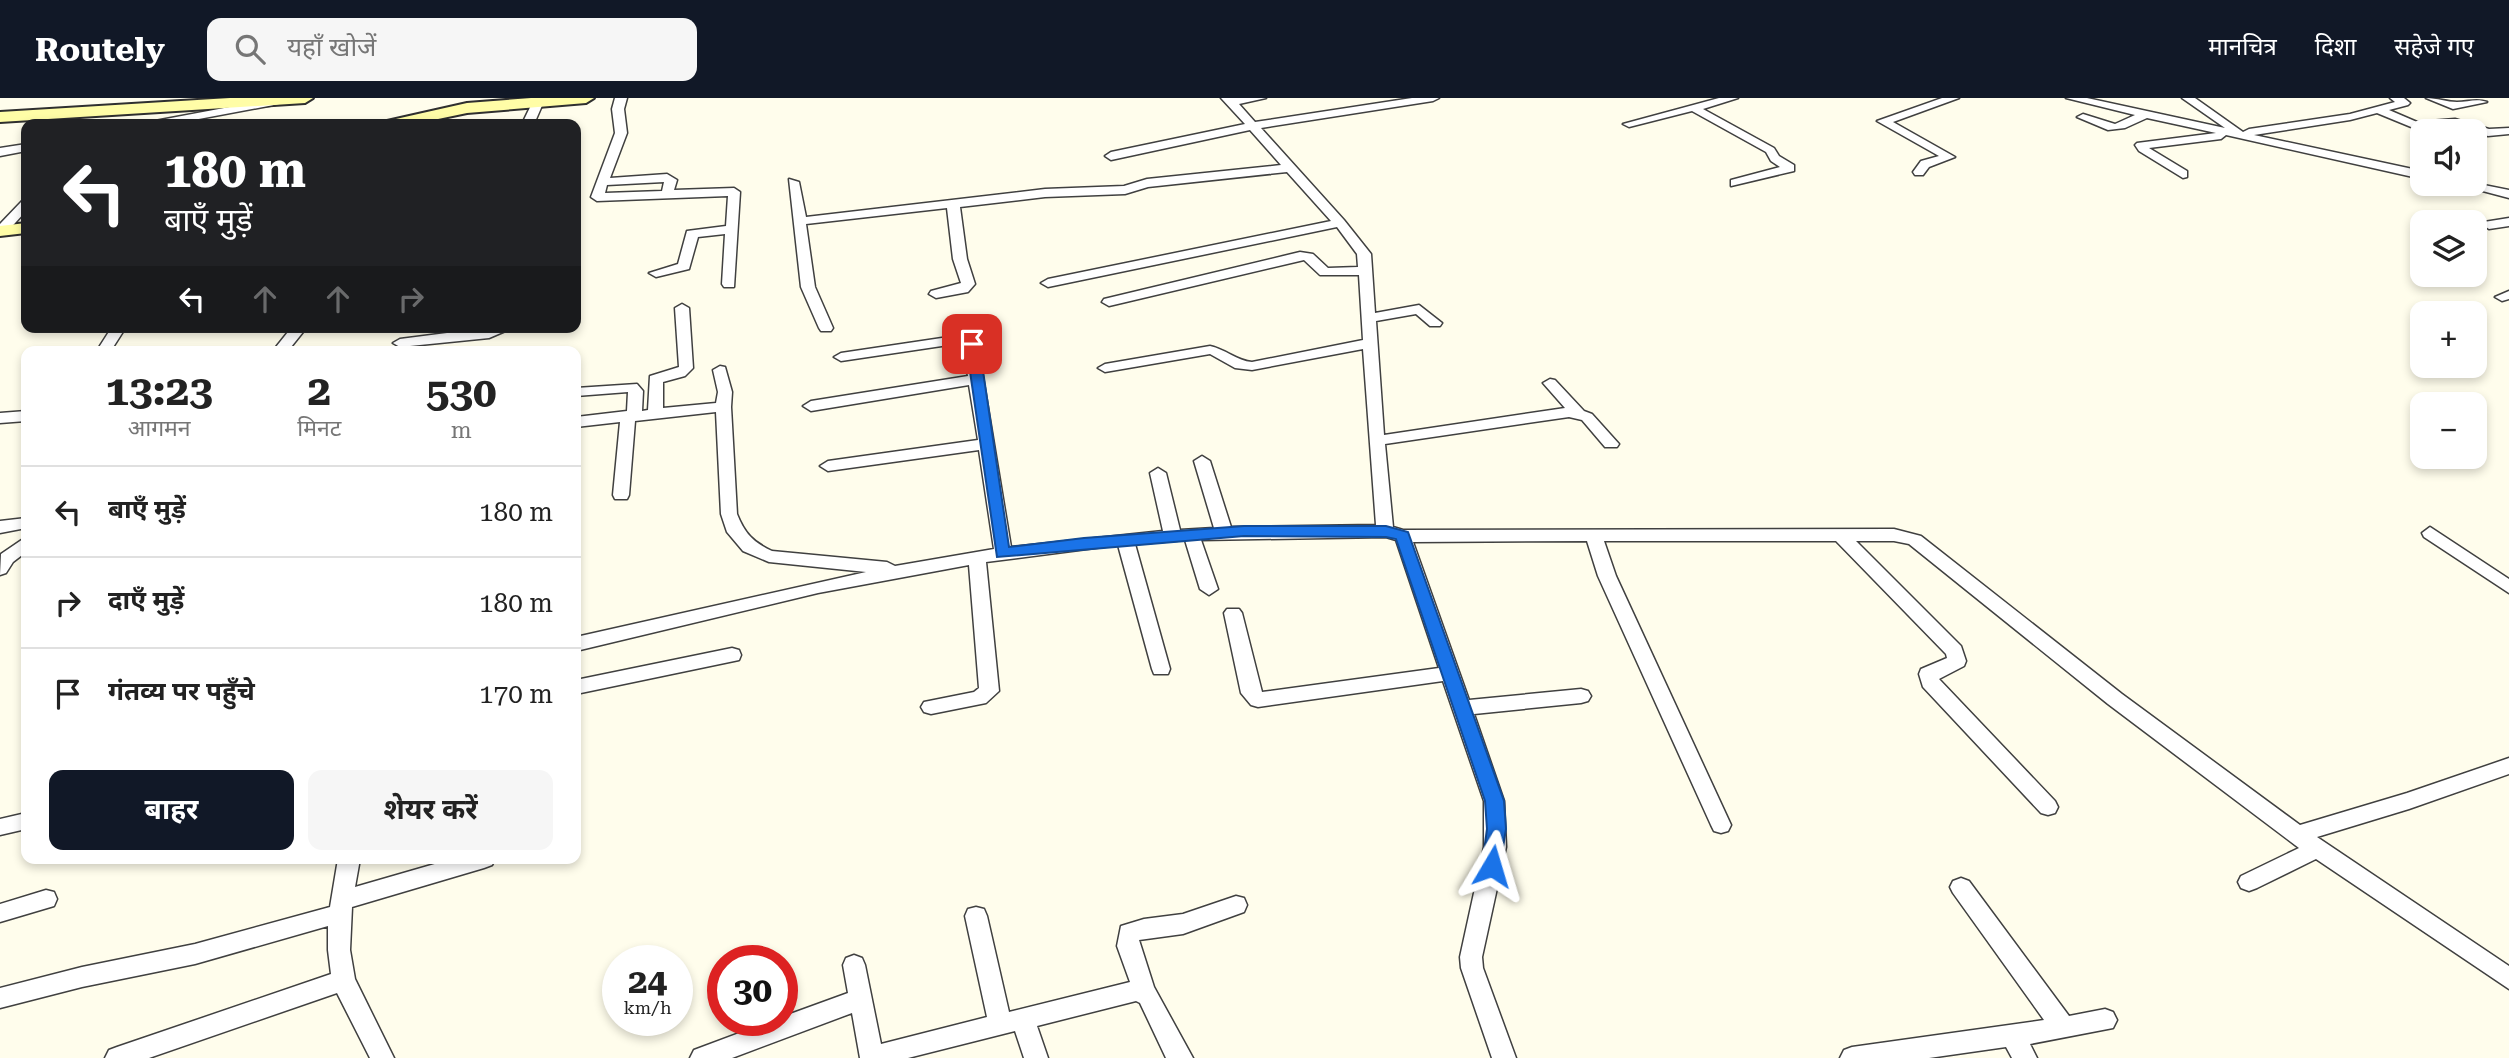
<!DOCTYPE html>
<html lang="hi">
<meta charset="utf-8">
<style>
:root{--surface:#fff;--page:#f6f6f6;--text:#222;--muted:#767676;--line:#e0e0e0;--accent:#111827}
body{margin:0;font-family:"Roboto Serif","Noto Sans Devanagari",serif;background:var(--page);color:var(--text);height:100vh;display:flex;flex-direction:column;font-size:26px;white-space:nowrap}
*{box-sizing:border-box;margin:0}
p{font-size:23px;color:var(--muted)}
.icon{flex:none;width:38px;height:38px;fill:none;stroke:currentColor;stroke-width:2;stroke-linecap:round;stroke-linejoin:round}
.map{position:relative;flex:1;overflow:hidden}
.side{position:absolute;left:21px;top:248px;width:560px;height:518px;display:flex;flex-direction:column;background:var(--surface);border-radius:14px;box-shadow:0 4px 10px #0003}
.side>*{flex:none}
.guide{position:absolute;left:21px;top:21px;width:560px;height:214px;border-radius:14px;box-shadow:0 4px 10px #0003;background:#202124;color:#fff;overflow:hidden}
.fabs{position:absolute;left:2410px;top:21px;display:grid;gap:14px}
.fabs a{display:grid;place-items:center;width:77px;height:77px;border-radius:14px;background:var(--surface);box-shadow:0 4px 10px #0003;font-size:35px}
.speed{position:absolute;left:602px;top:847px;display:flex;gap:14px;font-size:35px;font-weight:700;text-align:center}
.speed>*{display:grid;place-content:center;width:91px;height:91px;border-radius:50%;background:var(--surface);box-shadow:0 4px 10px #0003;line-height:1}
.speed small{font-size:18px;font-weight:400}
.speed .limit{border:10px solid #d22;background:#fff;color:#111}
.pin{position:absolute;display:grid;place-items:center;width:60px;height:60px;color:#fff;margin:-30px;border-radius:14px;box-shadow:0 4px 10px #0006}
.me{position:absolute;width:77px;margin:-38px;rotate:7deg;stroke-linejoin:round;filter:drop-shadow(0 0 5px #0008)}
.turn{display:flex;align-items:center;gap:24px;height:147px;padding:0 28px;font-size:32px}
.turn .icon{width:91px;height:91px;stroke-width:2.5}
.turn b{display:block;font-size:49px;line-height:60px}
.lanes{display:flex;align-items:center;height:66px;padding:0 28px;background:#0003;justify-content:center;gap:35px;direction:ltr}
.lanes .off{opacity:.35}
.eta{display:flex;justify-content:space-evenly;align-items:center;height:119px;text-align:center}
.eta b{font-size:42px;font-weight:700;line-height:49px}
.cta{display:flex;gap:14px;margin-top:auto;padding:14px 28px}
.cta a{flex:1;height:80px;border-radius:14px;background:var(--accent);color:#fff;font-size:28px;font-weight:700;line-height:80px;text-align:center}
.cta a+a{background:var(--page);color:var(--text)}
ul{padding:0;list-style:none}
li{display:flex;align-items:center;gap:21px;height:91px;padding:0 28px;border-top:2px solid var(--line)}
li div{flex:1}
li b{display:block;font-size:26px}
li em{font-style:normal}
header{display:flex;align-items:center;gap:42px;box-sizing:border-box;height:98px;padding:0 35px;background:var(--accent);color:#fff}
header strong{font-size:33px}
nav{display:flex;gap:38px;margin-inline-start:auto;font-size:24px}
.search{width:490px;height:63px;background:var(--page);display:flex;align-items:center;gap:18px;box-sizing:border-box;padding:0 24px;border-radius:14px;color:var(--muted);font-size:26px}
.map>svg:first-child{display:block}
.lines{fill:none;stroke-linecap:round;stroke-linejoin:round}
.street-casing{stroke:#404040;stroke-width:3}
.secondary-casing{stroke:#2f2f2f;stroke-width:4}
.street{fill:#fff;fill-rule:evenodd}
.secondary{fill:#fffda7;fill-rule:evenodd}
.route{fill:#1a73e8;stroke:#114b97;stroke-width:2}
</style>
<header>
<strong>Routely</strong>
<div class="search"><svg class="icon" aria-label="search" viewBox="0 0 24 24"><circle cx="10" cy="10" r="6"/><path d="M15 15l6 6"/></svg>यहाँ खोजें</div>
<nav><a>मानचित्र</a><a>दिशा</a><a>सहेजे गए</a></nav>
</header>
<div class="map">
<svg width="2509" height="960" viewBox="0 0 2509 960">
<rect width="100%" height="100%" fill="#fffdec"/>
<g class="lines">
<!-- street casing -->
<g class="street-casing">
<path id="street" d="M 277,0 L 301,0 L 295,3 L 172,26 L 149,26 L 155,23 Z
M 615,0 L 627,0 L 624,11 L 627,35 L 610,80 L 667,76 L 677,82 L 674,92 L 734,90 L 740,94 L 734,189 L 724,189 L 722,186 L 725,136 L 698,139 L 689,171 L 656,179 L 649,175 L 678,166 L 687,133 L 726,128 L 728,98 L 597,103 L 591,99 L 615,35 L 612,11 ZM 664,84 L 662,93 L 605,95 L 607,87 Z
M 1221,0 L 1266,0 L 1239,6 L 1255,24 L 1412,0 L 1439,0 L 1433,3 L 1261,30 L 1344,122 L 1371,156 L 1375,215 L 1419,207 L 1442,225 L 1440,228 L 1430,228 L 1416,216 L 1376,223 L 1384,337 L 1565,310 L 1543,285 L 1550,281 L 1555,282 L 1584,313 L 1592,316 L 1619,346 L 1617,349 L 1605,349 L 1582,322 L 1569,319 L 1385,346 L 1393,429 L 1403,432 L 1894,431 L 1921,438 L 2122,596 L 2300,727 L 2407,695 L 2509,660 L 2509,676 L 2409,711 L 2317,739 L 2509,868 L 2509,891 L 2316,761 L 2257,790 L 2249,793 L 2241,790 L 2238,784 L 2241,778 L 2299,750 L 2108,606 L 1909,446 L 1894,443 L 1856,443 L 1961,548 L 1966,563 L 1964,568 L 1939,581 L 2055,703 L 2058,709 L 2055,715 L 2048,717 L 2041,715 L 1923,589 L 1919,576 L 1921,571 L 1947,560 L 1946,556 L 1836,443 L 1604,443 L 1616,478 L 1731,727 L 1728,733 L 1721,735 L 1714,733 L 1711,727 L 1598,478 L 1587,443 L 1413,444 L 1469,602 L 1581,591 L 1588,593 L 1591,598 L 1588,603 L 1581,605 L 1474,616 L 1504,703 L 1506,749 L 1482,859 L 1483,870 L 1516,960 L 1492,960 L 1461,870 L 1460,859 L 1484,749 L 1484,703 L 1443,583 L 1258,609 L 1251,607 L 1241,595 L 1224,515 L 1227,511 L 1239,511 L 1242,515 L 1262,594 L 1439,570 L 1396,442 L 1386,439 L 1201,442 L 1218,491 L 1209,497 L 1200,491 L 1185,442 L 1135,446 L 1170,571 L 1168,576 L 1154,576 L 1152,571 L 1118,447 L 986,464 L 999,593 L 986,605 L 931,616 L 924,614 L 921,609 L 924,604 L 974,594 L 979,590 L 969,467 L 818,495 L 576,553 L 576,539 L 866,474 L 769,464 L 743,453 L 727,434 L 721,416 L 716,314 L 635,323 L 629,397 L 627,401 L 615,401 L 613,397 L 620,324 L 576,329 L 576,319 L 627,313 L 628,294 L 576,298 L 576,290 L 637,286 L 643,293 L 642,313 L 648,312 L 650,278 L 679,269 L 675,210 L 682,206 L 689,210 L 693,270 L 685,278 L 663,284 L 663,310 L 716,305 L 718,294 L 713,272 L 720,268 L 725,269 L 732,294 L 731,309 L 737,416 C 745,436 753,444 772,453 L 887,464 L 895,468 L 994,451 L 979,352 L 828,373 L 820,368 L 828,363 L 978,342 L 969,287 L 811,313 L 803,308 L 811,303 L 968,278 L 962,245 L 841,263 L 834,259 L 841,255 L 962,237 L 977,243 L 1011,449 L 1163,433 L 1150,375 L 1158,370 L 1166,375 L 1180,432 L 1214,430 L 1194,363 L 1202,358 L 1210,363 L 1231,429 L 1376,427 L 1363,251 L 1252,272 L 1235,270 L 1210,256 L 1105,274 L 1098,270 L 1105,266 L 1210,248 C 1225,251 1237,263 1252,264 L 1363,242 L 1359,177 L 1320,177 L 1304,162 L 1109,208 L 1102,204 L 1104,201 L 1300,154 L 1313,156 L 1328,170 L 1358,169 L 1357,156 L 1337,129 L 1048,189 L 1041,185 L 1048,181 L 1331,123 L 1287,74 L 1148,89 L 1125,96 L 1045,99 L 960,109 L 967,161 L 975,186 L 968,194 L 936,200 L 929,196 L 931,193 L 961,185 L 953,161 L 947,110 L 806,126 L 815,189 L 833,230 L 831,233 L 821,233 L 819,230 L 801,189 L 789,81 L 799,84 L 806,119 L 1045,91 L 1124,88 L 1147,81 L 1281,67 L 1250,32 L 1111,62 L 1105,58 L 1111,54 L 1245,26 Z
M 1719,0 L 1738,0 L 1703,11 L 1774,50 L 1779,58 L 1794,67 L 1794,73 L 1731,88 L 1731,82 L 1780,69 L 1771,63 L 1766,54 L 1692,13 L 1629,29 L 1623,26 Z
M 1942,0 L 1959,0 L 1893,24 L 1955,59 L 1929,69 L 1923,77 L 1915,77 L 1913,74 L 1921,63 L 1939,58 L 1877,23 Z
M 2066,0 L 2087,0 L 2225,30 L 2182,0 L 2195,0 L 2243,34 L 2249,31 L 2350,16 L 2395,4 L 2390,0 L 2404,0 L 2410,5 L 2408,7 L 2389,12 L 2417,24 L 2455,21 L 2489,31 L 2509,30 L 2509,36 L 2488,38 L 2454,27 L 2416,31 L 2377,15 L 2350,22 L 2254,37 L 2422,73 L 2422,81 L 2226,37 L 2221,41 L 2149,50 L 2187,73 L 2187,79 L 2183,80 L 2139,53 L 2135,47 L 2137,45 L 2216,35 L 2147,20 L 2125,30 L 2108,32 L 2077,19 L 2083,16 L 2115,26 L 2135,17 Z
M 2426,0 C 2437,0 2447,4 2457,4 C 2468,4 2477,0 2487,4 L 2453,11 Z
M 534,1 L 544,3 L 534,26 L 522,26 Z
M 26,46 L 26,53 L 0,58 L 0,50 Z
M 2474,85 L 2509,92 L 2509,100 L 2456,86 Z
M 26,102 L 26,113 L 5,136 L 0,137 L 0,126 L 22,103 Z
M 2509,120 L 2509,128 L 2489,131 L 2483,127 L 2484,124 Z
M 2509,193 L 2509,201 L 2502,203 L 2495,199 Z
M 112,229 L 126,229 L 110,254 L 96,254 Z
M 292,229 L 307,229 L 287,254 L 272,254 Z
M 494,229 L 515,229 L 489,240 L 400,249 L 393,245 L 400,241 Z
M 26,313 L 26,323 L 0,325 L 0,315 Z
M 26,420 L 26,430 L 0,435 L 0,423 Z
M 2430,429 L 2509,481 L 2509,495 L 2424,439 L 2422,435 Z
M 26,439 L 26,454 L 13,464 L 6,475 L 0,477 L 1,456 Z
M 732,550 L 739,552 L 741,557 L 739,562 L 576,596 L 576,582 Z
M 26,715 L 26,731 L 0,737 L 0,721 Z
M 338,761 L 360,761 L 355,789 L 452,761 L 495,761 L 492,767 L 484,770 L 352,809 L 350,852 L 355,881 L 394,960 L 370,960 L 337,895 L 149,960 L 105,960 L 109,952 L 117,949 L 331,876 L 328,852 L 328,828 L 195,866 L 82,889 L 0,910 L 0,890 L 82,869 L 195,846 L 330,809 Z
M 1961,780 L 1969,783 L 2069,918 L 2105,911 L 2113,914 L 2117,922 L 2113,930 L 2030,946 L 2037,960 L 2012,960 L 2006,949 L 1929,960 L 1840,960 L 1844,952 L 1852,949 L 2044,922 L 1953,795 L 1950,789 L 1953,783 Z
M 46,792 L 54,794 L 57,801 L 54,808 L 0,824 L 0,806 Z
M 1236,798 L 1244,800 L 1247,807 L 1244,814 L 1183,836 L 1139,842 L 1154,889 L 1193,960 L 1166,960 L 1140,905 L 1136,903 L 1037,928 L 1048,960 L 1024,960 L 1015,933 L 908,960 L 860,960 L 852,915 L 732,960 L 690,960 L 694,952 L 774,922 L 782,922 L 782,919 L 848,895 L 843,867 L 846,860 L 854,857 L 862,860 L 865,867 L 881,946 L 987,919 L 965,818 L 968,811 L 976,809 L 984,811 L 987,818 L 1009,914 L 1130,884 L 1117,848 L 1121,828 L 1144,821 L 1183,816 Z"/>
</g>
<!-- secondary casing -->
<g class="secondary-casing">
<path id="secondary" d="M 230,0 L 313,0 L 305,5 L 0,24 L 0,14 Z
M 531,0 L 594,0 L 586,5 L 467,15 L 414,26 L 385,26 L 387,23 L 467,5 Z
M 26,125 L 26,135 L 0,138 L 0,128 Z"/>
</g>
<!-- street -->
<use href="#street" class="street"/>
<!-- secondary -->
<use href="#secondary" class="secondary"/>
</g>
<!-- route -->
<path class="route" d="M 972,242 L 979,246 L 1009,449 L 1084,440 L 1244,428 L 1386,428 L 1408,434 L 1504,703 L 1506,731 L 1499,773 L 1492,776 L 1485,773 L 1482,768 L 1487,731 L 1485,703 L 1396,441 L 1386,439 L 1244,438 L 997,459 L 966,246 Z"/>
</svg>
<div class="fabs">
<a><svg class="icon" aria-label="sound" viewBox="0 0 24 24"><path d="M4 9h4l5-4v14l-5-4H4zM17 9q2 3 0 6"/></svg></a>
<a><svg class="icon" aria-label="layers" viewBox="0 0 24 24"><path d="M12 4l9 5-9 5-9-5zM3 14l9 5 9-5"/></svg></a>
<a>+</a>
<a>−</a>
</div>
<div class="speed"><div>24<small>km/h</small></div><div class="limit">30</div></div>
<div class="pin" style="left:972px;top:246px;background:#d93025"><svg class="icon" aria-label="arrive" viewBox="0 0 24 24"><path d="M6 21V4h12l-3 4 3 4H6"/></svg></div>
<svg class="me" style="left:1492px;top:768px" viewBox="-20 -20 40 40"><path d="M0-17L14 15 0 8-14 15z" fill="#1a73e8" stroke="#fff" stroke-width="4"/></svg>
<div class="guide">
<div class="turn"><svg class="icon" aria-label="left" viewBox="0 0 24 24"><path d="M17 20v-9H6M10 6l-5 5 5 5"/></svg><div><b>180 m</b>बाएँ मुड़ें</div></div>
<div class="lanes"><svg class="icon" aria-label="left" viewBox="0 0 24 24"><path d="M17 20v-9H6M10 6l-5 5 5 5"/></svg><svg class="icon off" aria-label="ahead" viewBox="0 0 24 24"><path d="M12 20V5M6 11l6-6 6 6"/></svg><svg class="icon off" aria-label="ahead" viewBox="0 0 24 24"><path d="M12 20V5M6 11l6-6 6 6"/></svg><svg class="icon off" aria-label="right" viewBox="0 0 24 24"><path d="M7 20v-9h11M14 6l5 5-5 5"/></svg></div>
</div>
<section class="side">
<div class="eta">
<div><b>13:23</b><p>आगमन</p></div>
<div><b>2</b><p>मिनट</p></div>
<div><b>530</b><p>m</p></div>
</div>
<ul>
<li><svg class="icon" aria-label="left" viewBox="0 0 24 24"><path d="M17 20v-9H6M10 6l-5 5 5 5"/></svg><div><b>बाएँ मुड़ें</b></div><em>180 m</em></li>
<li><svg class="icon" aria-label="right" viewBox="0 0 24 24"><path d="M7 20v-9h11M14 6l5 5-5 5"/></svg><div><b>दाएँ मुड़ें</b></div><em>180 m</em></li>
<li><svg class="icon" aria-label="arrive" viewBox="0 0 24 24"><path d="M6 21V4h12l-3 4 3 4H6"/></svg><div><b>गंतव्य पर पहुँचे</b></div><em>170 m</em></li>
</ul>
<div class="cta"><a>बाहर</a><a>शेयर करें</a></div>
</section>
</div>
